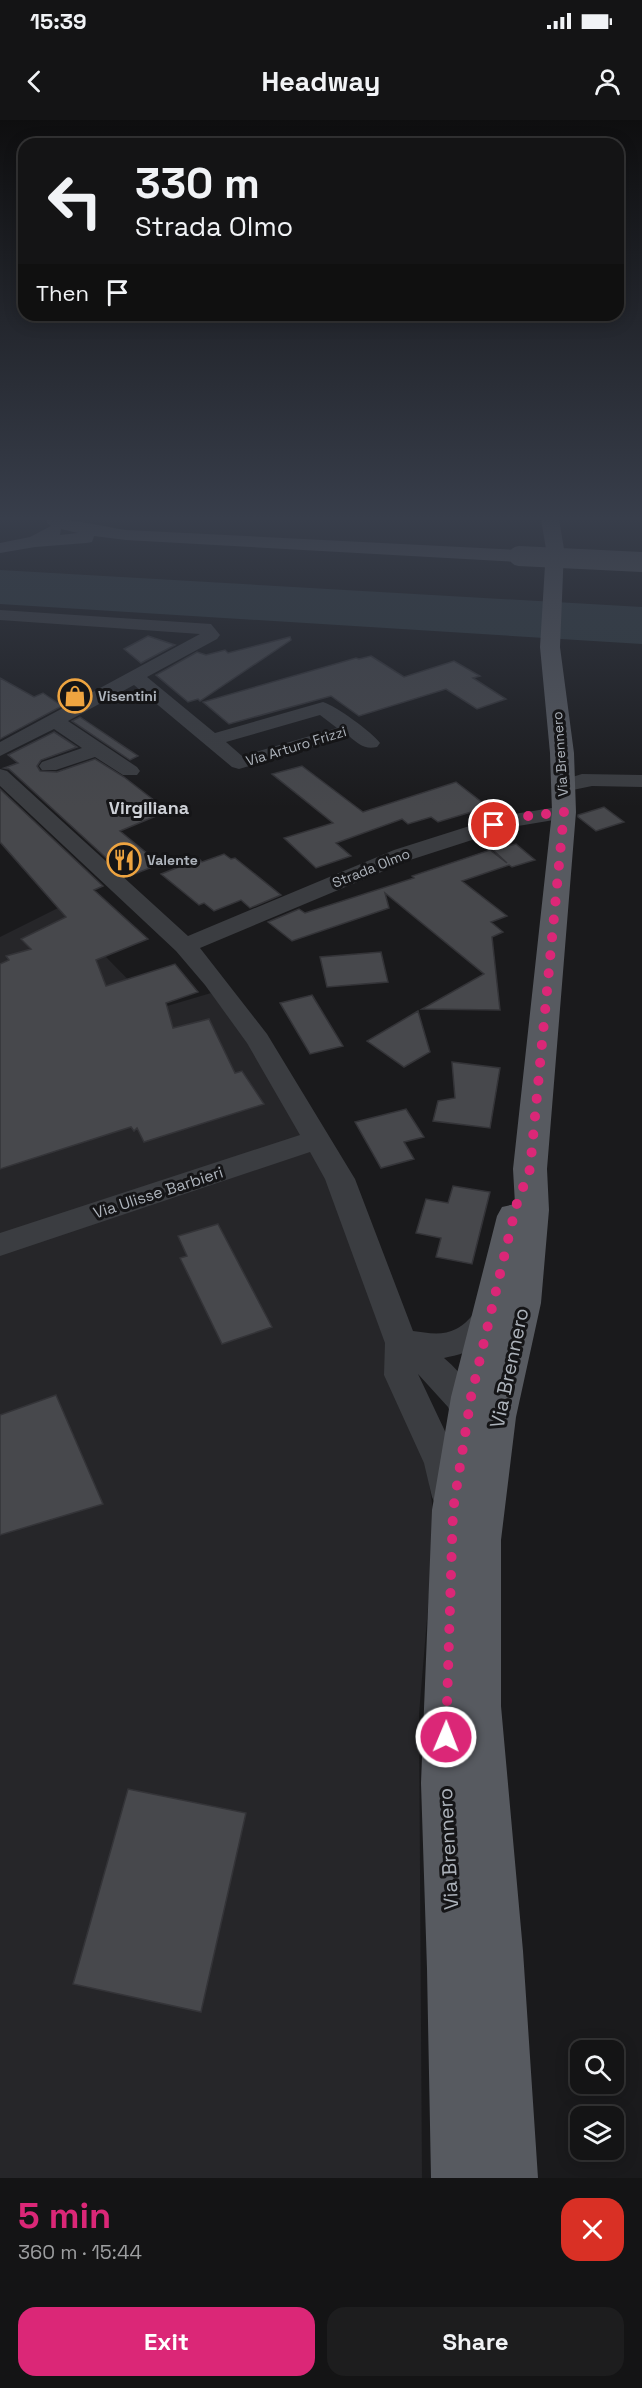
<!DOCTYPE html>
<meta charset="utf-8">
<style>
:root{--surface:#141415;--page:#1d1d1e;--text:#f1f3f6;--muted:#9d9ea0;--line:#333334;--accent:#db2777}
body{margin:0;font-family:"Space Grotesk",sans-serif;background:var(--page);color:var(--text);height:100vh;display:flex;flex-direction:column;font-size:22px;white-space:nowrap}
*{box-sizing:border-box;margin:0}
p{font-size:20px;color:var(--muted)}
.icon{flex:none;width:33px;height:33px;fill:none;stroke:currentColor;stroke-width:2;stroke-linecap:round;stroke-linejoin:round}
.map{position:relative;height:2058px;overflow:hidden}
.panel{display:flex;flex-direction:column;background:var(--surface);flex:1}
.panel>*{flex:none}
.guide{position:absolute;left:18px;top:18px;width:606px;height:183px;border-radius:18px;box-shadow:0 3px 15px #0003,0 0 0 2px var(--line);background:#141415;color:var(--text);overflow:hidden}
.tools{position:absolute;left:570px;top:1920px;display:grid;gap:12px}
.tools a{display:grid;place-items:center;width:54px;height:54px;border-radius:12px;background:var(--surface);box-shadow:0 3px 15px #0003,0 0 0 2px var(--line);font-size:30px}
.pin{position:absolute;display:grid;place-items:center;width:51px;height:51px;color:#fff;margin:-26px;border:3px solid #fff;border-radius:50%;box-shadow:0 2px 6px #0007}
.me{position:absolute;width:66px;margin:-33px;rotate:1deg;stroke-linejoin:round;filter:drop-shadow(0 0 4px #0008)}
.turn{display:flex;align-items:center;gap:21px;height:126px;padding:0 18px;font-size:27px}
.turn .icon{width:78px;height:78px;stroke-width:2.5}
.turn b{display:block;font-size:42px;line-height:51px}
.then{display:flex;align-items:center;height:57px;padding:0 18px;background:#0003;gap:12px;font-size:22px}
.round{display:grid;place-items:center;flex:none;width:63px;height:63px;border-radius:18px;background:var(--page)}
.summary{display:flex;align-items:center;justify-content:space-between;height:102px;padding:0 18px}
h1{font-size:36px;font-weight:600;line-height:45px;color:var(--accent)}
.button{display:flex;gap:12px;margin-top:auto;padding:12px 18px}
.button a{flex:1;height:69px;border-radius:18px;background:var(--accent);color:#fff;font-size:24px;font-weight:600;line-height:69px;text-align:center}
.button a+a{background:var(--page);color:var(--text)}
.status{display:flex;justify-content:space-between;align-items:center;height:42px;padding:0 30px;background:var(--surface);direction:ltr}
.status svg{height:16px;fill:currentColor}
header{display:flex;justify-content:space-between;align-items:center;height:78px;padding:0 18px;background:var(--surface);font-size:27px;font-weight:600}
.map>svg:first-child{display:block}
.built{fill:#262629}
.water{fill:#303b40}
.building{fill:#47484c;stroke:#343438;stroke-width:1.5}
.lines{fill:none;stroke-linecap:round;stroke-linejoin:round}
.street{fill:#3b3d41;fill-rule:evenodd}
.primary{fill:#575a60;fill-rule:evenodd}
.primary-bridge{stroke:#575a60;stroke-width:20}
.route{stroke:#db2777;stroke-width:10;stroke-dasharray:0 18}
.labels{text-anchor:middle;stroke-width:6;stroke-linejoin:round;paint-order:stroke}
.far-poi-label{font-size:14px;font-weight:bold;fill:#adb3bb;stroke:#151517;text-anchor:start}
.far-street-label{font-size:14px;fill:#adb3bb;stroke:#151517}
.street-label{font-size:16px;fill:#adb3bb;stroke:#151517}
.far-district-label{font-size:18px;font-weight:bold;fill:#ced1d7;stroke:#151517}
.near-street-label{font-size:20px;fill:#adb3bb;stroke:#151517}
</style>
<div class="status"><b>15:39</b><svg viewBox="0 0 49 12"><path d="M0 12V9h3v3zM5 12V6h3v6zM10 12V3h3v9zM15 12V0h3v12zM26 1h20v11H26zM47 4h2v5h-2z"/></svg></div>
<header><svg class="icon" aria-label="back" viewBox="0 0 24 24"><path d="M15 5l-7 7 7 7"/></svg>Headway<svg class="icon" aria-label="person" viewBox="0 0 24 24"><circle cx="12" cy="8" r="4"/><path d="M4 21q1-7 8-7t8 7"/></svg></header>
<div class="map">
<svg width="642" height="2058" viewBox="0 0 642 2058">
<rect width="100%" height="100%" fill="#1a1a1c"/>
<!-- built -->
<path class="built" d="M 58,788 L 157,889 L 211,873 L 249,923 L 330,1063 L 388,1224 L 427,1348 L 435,1404 L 419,1594 L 422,2058 L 0,2058 L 0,817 Z"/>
<!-- water -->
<path class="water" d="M 0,450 L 642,487 L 642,524 L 0,484 Z"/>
<!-- building -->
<path class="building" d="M 148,516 L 175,525 L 141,543 L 124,529 Z
M 290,517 L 291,520 L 200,581 L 198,579 L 188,582 L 156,555 L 197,532 L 206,535 L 225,530 L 228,533 Z
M 371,536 L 404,557 L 454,541 L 480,556 L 473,558 L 506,579 L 477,589 L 446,569 L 359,596 L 331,576 L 229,604 L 203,582 L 356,538 L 359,539 Z
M 0,558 L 34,577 L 43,573 L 62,586 L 0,619 Z
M 80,597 L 138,636 L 130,640 L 72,601 Z
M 54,612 L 77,627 L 41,640 L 37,646 L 40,651 L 57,652 L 95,639 L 124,657 L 168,691 L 120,711 L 160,744 L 127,757 L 9,649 L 4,648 L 18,643 L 8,635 Z
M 302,646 L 363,692 L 456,662 L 488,687 L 438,702 L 431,697 L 408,704 L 402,699 L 336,723 L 351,736 L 316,748 L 284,718 L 333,703 L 272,654 Z
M 0,669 L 103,766 L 94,770 L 148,819 L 96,840 L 106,866 L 175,844 L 198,872 L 166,883 L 173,908 L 209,899 L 235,953 L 242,951 L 264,984 L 144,1022 L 137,1008 L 134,1011 L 131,1007 L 0,1049 L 0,844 L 9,840 L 6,836 L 31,829 L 21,819 L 66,797 L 0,722 Z
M 604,687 L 624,702 L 596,711 L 578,697 L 578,695 Z
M 516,724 L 535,740 L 512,747 L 509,745 L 462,761 L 507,796 L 491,802 L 503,812 L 492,817 L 500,890 L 422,889 L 484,854 L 385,773 L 389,788 L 292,821 L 268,802 L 299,789 L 305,793 L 414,758 L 412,756 L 490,730 L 507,743 L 493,730 Z
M 224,734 L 231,739 L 235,738 L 281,775 L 250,788 L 241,780 L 214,791 L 204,783 L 199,785 L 161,754 L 199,739 L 202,742 Z
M 381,832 L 388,862 L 327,867 L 320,837 Z
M 312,875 L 343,926 L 310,934 L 280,883 Z
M 418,891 L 430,932 L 404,947 L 367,921 Z
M 452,942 L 500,948 L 490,1008 L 433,1001 L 438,981 L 455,978 Z
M 406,989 L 424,1017 L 404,1022 L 414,1039 L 381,1048 L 355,1002 Z
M 453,1066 L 490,1072 L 472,1144 L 436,1137 L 441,1118 L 416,1113 L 426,1079 L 448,1083 Z
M 218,1104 L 272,1207 L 222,1224 L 180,1138 L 187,1136 L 178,1116 Z
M 56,1275 L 103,1384 L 0,1415 L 0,1295 Z
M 128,1669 L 246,1693 L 201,1892 L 73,1864 Z"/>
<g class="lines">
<!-- street -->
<path class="street" d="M 0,490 L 211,504 L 220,515 L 217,519 L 147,557 L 215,613 L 323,582 C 336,586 372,612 380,623 L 377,627 C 365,630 358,624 349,616 L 239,649 L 232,647 L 134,565 L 68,601 L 137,647 L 140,651 L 137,655 L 123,655 L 95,637 L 56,650 L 42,650 L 39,646 L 42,642 L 82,628 L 54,609 L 0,636 L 0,622 L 200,514 L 0,500 ZM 320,595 L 337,608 L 242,636 L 226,622 Z
M 0,649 L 7,651 L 188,816 L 394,730 L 501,696 L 564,686 L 572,687 L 575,692 L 572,697 L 512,707 L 410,740 L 200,828 L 267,914 L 355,1059 L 413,1211 C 427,1213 443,1216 456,1209 C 476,1199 474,1180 501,1189 L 506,1198 C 492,1225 472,1232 444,1238 C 465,1256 479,1276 487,1302 L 482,1312 L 470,1316 L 458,1312 L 448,1287 L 418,1254 L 460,1343 L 468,1377 L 463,1388 L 450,1393 L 437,1388 L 432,1377 L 424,1343 L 384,1255 L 385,1223 L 325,1059 L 310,1032 L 0,1136 L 0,1113 L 300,1015 L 247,923 L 205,865 L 176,831 L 0,666 Z
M 582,654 L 642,655 L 642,667 L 592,666 L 563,672 L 556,670 L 553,666 L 556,662 Z"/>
<!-- primary -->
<path class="primary" d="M 48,399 C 74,399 100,406 126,410 L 519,430 L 525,432 L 528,436 L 525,440 L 519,442 L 126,420 L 94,416 L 92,422 L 86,423 L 35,427 L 0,433 L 0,423 L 30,417 L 51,406 L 46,402 ZM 61,409 L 78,413 L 60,415 Z
M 541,399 L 559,399 L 564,429 L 560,527 L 574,633 L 576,692 L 547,1049 L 549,1090 L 541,1183 L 516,1297 L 501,1420 L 501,1586 L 523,1831 L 538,2058 L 431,2058 L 427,1849 L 421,1663 L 432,1390 L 451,1277 L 497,1096 L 502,1087 L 515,1084 L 513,1049 L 552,692 L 550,633 L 540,527 L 546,429 Z"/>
<!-- primary-bridge -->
<path class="primary-bridge" d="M 519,436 L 642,442"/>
</g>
<!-- sky -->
<linearGradient id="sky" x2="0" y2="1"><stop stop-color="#0e0e0f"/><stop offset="0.58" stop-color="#383e4b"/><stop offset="1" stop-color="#383e4b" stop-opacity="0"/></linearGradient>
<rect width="642" height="687" fill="url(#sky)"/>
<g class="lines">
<!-- route -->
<path class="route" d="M 446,1617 L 453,1390 L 471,1277 L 516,1086 L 530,1049 L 564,692 L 528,696 L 494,705"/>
</g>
<!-- icons -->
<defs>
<g id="shop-ring" transform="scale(1.725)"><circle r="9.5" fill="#151517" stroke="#eea440" stroke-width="1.5"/><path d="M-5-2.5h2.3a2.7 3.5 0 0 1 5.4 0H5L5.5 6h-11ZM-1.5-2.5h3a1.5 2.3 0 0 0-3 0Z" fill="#eea440"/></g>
<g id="restaurant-ring" transform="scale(1.725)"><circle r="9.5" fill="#151517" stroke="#eea440" stroke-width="1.5"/><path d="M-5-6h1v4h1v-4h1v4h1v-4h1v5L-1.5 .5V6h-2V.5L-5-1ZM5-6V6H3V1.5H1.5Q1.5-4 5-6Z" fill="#eea440"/></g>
</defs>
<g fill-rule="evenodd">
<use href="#shop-ring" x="75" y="576"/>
<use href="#restaurant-ring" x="124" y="740"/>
</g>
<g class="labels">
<!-- far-poi labels -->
<g class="far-poi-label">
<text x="98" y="581">Visentini</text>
<text x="147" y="745">Valente</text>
</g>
<!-- far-street labels -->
<g class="far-street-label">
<text transform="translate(296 626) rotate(-17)" y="5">Via Arturo Frizzi</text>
<text transform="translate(560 634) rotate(-94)" y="5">Via Brennero</text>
<text transform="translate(371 748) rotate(-22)" y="5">Strada Olmo</text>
</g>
<!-- street labels -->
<g class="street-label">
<text transform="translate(158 1072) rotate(-18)" y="6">Via Ulisse Barbieri</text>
</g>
<!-- far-district labels -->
<g class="far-district-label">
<text x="149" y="694">Virgiliana</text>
</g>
<!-- near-street labels -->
<g class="near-street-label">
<text transform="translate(509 1248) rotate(-78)" y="7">Via Brennero</text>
<text transform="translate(448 1729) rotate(-93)" y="7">Via Brennero</text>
</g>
</g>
</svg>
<div class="tools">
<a><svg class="icon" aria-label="search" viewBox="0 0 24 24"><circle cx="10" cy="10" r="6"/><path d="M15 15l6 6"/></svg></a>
<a><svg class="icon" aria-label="layers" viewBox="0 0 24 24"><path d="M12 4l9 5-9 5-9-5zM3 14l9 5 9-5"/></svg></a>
</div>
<div class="pin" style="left:494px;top:705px;background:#d93025"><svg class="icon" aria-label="arrive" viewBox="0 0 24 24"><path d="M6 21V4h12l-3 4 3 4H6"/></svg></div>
<svg class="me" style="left:446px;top:1617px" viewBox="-20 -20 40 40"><circle r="17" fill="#db2777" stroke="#fff" stroke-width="3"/><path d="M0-11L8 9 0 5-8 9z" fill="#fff"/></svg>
<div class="guide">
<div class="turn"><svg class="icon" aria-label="left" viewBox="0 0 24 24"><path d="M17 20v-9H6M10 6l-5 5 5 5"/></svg><div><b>330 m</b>Strada Olmo</div></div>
<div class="then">Then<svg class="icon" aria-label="arrive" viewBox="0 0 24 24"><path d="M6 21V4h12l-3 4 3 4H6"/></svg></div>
</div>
</div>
<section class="panel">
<div class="summary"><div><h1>5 min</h1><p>360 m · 15:44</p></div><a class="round" style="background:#d93025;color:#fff"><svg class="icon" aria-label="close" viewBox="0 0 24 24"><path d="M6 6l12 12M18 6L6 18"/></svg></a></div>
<div class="button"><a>Exit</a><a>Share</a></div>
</section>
